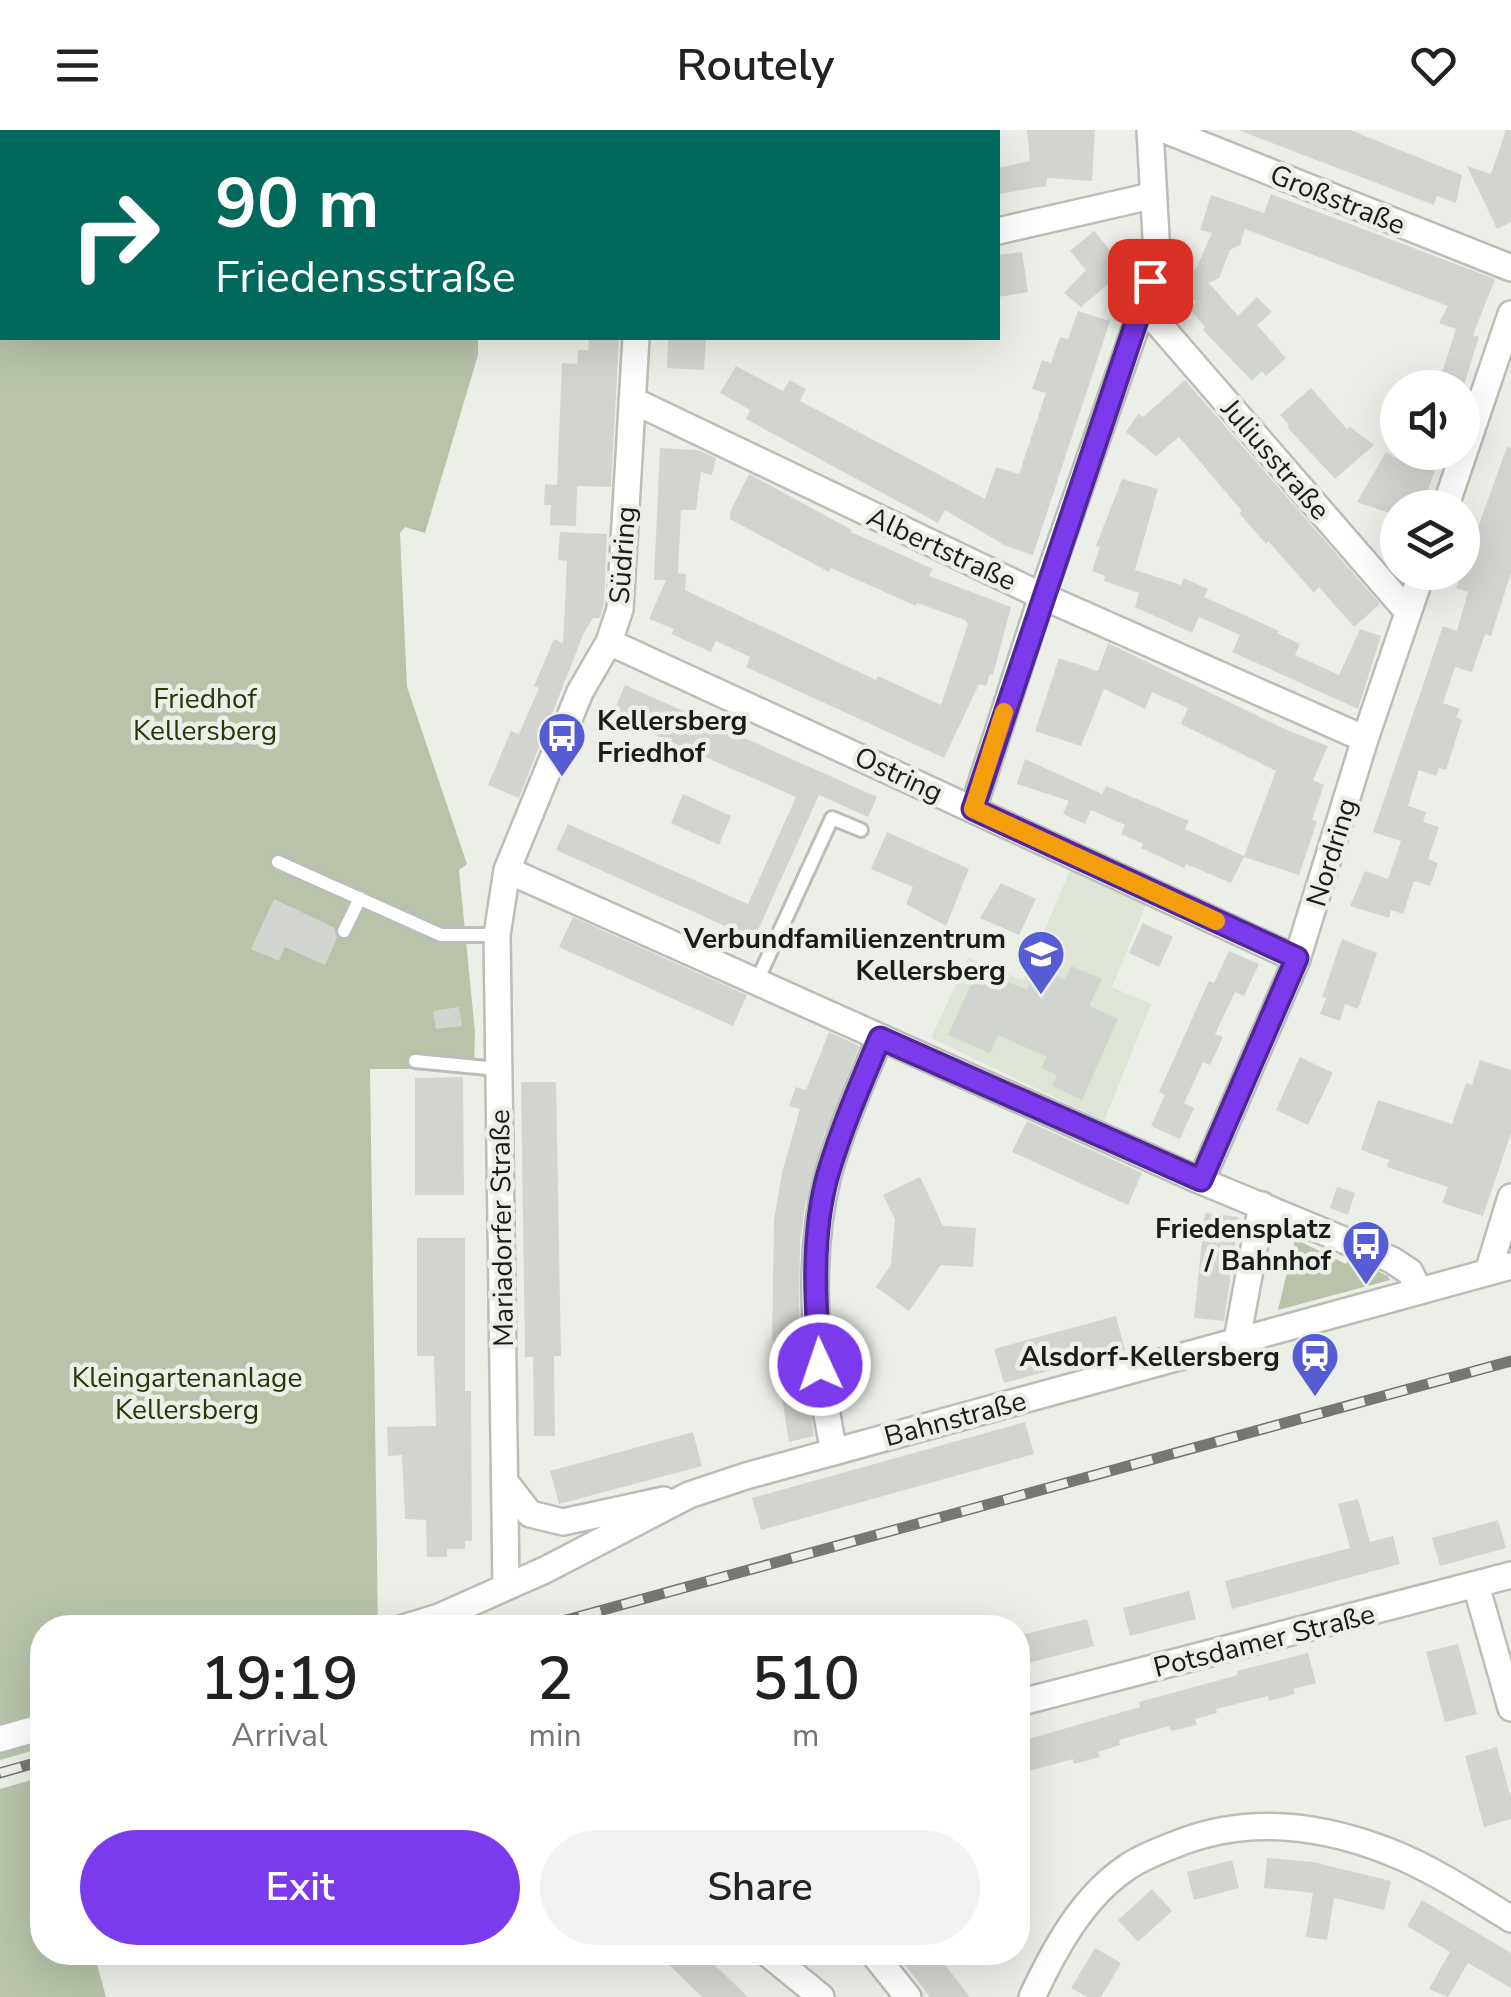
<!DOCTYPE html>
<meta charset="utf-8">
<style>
:root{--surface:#fff;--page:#f2f2f2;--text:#222;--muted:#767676;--accent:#7c3aed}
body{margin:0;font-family:"Nunito Sans",sans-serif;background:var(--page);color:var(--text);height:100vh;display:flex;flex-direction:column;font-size:38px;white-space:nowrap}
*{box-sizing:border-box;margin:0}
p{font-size:32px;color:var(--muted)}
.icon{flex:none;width:55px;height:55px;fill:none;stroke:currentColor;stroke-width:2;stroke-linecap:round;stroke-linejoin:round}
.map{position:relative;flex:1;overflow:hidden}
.sheet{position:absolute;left:30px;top:1485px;width:1000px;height:350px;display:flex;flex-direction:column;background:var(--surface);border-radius:40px;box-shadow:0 10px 40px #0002}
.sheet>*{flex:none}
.hud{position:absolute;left:0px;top:0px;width:1000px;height:210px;box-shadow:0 10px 40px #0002;background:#00695c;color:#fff;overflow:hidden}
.tools{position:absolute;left:1380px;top:240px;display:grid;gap:20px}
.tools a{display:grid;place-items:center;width:100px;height:100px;border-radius:50%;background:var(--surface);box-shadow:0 10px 40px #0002;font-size:50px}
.pin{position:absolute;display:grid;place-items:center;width:85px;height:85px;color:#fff;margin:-42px;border-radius:20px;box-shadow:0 5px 15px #0006}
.me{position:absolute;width:110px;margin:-55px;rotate:357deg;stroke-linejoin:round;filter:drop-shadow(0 0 8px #0008)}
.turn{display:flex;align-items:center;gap:35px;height:210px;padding:0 50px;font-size:45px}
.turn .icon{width:130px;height:130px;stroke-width:2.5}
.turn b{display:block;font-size:70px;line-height:85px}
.eta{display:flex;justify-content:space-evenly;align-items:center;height:170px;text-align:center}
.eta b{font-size:60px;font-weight:600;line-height:70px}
.primary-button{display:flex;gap:20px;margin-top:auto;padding:20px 50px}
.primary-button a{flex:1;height:115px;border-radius:60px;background:var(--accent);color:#fff;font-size:40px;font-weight:600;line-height:115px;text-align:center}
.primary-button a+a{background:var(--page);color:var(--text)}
header{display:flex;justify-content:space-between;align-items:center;height:130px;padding:0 50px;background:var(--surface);font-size:45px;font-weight:600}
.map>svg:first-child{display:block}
.built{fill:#dee4d6}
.green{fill:#b8c3aa}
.building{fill:#d2d5cf}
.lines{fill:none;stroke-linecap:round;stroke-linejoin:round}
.service-casing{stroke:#bbbdb7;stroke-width:18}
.minor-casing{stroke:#bbbdb7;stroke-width:30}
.service{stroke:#fff;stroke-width:12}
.minor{stroke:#fff;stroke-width:25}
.rail-casing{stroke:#757772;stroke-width:11}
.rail{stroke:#ecefe8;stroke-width:8;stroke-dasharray:22;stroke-linecap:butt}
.route-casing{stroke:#51269a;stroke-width:25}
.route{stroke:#7c3aed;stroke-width:18}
.slow{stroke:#f59e0b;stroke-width:18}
.labels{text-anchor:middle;stroke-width:9;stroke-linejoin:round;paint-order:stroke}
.street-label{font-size:28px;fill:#1b1c19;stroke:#ecefe8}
.park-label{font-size:28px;fill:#273707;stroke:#ecefe8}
.poi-label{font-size:28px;font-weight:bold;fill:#1b1c19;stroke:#ecefe8;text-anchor:end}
</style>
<header><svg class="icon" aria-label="menu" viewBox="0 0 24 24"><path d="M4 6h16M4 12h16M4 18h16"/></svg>Routely<svg class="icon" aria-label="heart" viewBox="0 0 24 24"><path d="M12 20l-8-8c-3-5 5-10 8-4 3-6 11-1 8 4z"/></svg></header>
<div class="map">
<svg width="1511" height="1867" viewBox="0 0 1511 1867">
<rect width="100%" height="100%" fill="#ecefe8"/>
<!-- built -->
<path class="built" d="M 1071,738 L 1147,773 L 1112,857 L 1151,874 L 1104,991 L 931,908 L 968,828 L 1023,850 Z"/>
<!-- green -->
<path class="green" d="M 0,0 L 486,0 L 2,2 L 2,208 L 478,208 L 478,225 L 425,403 L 405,397 L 400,403 L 407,557 L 467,734 L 459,740 L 475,902 L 474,939 L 370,939 L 378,1497 L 42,1498 L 42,1618 L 0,1630 Z
M 1295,1109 L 1346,1134 L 1349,1128 L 1388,1146 L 1390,1150 L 1278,1180 Z
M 42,1647 L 42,1822 L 94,1823 L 106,1867 L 0,1867 L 0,1659 Z"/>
<!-- building -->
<path class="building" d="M 1027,0 L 1095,0 L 1092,51 L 1047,48 L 1046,56 L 998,64 L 998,38 L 1030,31 Z
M 1238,0 L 1350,0 L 1462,45 L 1456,73 L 1437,66 L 1434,75 Z
M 1506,0 L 1511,0 L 1511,92 L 1497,99 L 1467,36 L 1491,44 Z
M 1271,64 L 1495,149 L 1473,205 L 1479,207 L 1463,258 L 1437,258 L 1456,199 L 1439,193 L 1448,176 L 1245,99 L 1240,115 L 1230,120 L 1219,148 L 1209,153 L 1238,186 L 1257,167 L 1272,182 L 1257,195 L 1286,228 L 1266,246 L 1262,241 L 1252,251 L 1203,200 L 1205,197 L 1189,178 L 1196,172 L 1188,163 L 1167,174 L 1163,167 L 1196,139 L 1212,103 L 1200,100 L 1211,65 L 1264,83 Z
M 1094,101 L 1126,139 L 1081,177 L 1064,163 L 1086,140 L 1070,121 Z
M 1022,122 L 1028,162 L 998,167 L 998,125 Z
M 1078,181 L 1110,191 L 1033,425 L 1006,416 L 945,380 L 938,393 L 746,289 L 750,280 L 720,263 L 736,236 L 783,261 L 790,250 L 806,259 L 800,271 L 985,369 L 996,337 L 1019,344 L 1046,263 L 1032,259 L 1042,230 L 1051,233 L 1060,207 L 1068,209 Z
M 589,208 L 619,208 L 611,357 L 577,356 L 576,396 L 550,395 L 551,375 L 544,375 L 545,354 L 557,355 L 562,233 L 577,234 L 578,220 L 588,220 Z
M 668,208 L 706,208 L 704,240 L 667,238 Z
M 1185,250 L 1380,474 L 1354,497 L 1319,457 L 1314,463 L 1268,411 L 1266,414 L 1239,383 L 1242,381 L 1179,307 L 1156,326 L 1126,302 L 1138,284 L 1143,287 Z
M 1311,258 L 1347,299 L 1350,297 L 1374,315 L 1335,349 L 1287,297 L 1289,295 L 1280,285 Z
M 1507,317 L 1511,318 L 1511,443 L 1491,506 L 1485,504 L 1472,542 L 1455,537 L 1443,573 L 1460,579 L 1456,587 L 1462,590 L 1446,640 L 1439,638 L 1436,646 L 1419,640 L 1408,676 L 1426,682 L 1423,692 L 1439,697 L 1428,729 L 1438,733 L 1434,745 L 1430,756 L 1414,751 L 1403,784 L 1391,780 L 1389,788 L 1350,776 L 1365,741 L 1388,749 L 1401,711 L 1373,702 L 1443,496 L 1457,501 L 1468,462 L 1456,458 Z
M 660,318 L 698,320 L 716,328 L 712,345 L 701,342 L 696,380 L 681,380 L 678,443 L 686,444 L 685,460 L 876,550 L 878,546 L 941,575 L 968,494 L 965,490 L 917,473 L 916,476 L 831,438 L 829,442 L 730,389 L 730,382 L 749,344 L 852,400 L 851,402 L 933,439 L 929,446 L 1011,477 L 993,545 L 990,544 L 986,556 L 979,554 L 944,628 L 746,537 L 750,527 L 716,511 L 711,522 L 671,504 L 674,499 L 649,489 L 666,450 L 654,450 Z
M 1386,322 L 1408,335 L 1413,322 L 1441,322 L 1422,378 L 1398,378 L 1398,386 L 1357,372 Z
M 1122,349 L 1158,359 L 1135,440 L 1181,455 L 1184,448 L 1208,459 L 1204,467 L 1279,501 L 1277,503 L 1300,514 L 1295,525 L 1339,545 L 1360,499 L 1381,506 L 1358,579 L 1232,522 L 1240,505 L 1199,487 L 1192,503 L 1135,477 L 1139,463 L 1104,451 L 1105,446 L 1092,441 L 1100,417 L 1096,416 Z
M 560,402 L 607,404 L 604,474 L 600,488 L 593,488 L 583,505 L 519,668 L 488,655 L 511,601 L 519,604 L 539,558 L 534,556 L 554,509 L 563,513 L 567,431 L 558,430 Z
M 1108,513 L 1289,601 L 1328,616 L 1313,650 L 1324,655 L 1312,690 L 1317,692 L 1299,745 L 1244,727 L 1231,753 L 1186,734 L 1184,738 L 1141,718 L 1143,714 L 1121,704 L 1125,695 L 1091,680 L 1085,694 L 1063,684 L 1069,671 L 1017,654 L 1025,629 L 1102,664 L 1106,656 L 1189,691 L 1185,699 L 1244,726 L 1276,641 L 1181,594 L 1188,578 L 1152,562 L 1145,579 L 1104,559 L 1081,616 L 1035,601 L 1059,528 L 1098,541 Z
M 625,555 L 877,667 L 868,687 L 819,665 L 754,809 L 556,720 L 568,694 L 748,774 L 796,667 L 612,586 Z
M 683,664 L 731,686 L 719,715 L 671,693 Z
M 887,702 L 969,739 L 946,796 L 906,774 L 913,757 L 871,739 Z
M 1001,753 L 1036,769 L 1019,805 L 980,788 Z
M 274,769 L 335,798 L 337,808 L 325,835 L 285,817 L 279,831 L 251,819 Z
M 573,787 L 747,865 L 733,896 L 559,817 Z
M 1143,793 L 1173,807 L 1159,837 L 1129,823 Z
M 1342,809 L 1377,823 L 1358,879 L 1345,874 L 1340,891 L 1320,884 L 1326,868 L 1322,867 Z
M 1229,821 L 1259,834 L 1244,866 L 1235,862 L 1215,904 L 1223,907 L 1210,935 L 1203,932 L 1184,973 L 1194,978 L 1180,1009 L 1151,996 L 1165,965 L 1159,962 L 1209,851 L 1214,853 Z
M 1071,836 L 1102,849 L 1089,876 L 1118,889 L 1082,970 L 1052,956 L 1057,945 L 1041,938 L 1047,927 L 998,905 L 990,923 L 948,905 L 978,839 L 1027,860 L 1037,837 L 1065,850 Z
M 459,877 L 462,896 L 436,899 L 433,881 Z
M 829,902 L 859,916 L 824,1005 L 805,1076 L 800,1113 L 799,1185 L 814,1306 L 789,1312 L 772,1207 L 774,1090 L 782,1043 L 800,979 L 789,976 L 796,957 L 806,960 Z
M 1300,927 L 1333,943 L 1308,995 L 1276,980 Z
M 1480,930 L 1511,940 L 1511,1003 L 1483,1086 L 1442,1073 L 1448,1057 L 1387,1037 L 1389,1030 L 1361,1020 L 1378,970 L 1452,994 L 1466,953 L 1472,955 Z
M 463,947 L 464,1065 L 415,1065 L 415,948 Z
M 521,952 L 556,952 L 561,1226 L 554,1226 L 555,1306 L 534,1306 L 533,1227 L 525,1227 Z
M 1027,991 L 1142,1043 L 1128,1075 L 1012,1022 Z
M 920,1047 L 943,1096 L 976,1098 L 973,1137 L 941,1135 L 909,1181 L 876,1157 L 891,1135 L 895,1089 L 883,1065 Z
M 1337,1057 L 1355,1063 L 1348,1085 L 1330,1078 Z
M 1205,1083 L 1239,1087 L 1224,1191 L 1194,1188 Z
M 417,1108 L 465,1108 L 465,1261 L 471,1261 L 472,1411 L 465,1411 L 465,1419 L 447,1419 L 447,1427 L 427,1427 L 426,1390 L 405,1389 L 402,1325 L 388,1326 L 387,1297 L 436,1296 L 434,1226 L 417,1226 Z
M 1116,1186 L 1125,1220 L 1004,1253 L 994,1219 Z
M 1025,1292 L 1034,1324 L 761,1400 L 752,1368 Z
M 693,1302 L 702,1336 L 559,1374 L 550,1341 Z
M 1358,1369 L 1370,1412 L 1393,1406 L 1400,1434 L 1232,1479 L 1225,1451 L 1350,1418 L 1338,1374 Z
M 1498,1390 L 1506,1418 L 1440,1436 L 1432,1408 Z
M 1189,1461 L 1196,1489 L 1130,1506 L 1123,1478 Z
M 1087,1489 L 1094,1516 L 1028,1533 L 1021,1505 Z
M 1458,1514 L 1477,1584 L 1445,1592 L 1426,1522 Z
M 1308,1523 L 1316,1553 L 1293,1559 L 1295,1564 L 1269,1571 L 1268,1566 L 1216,1579 L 1217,1583 L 1195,1589 L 1197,1595 L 1171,1601 L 1169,1596 L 1119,1610 L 1120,1615 L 1098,1622 L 1100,1627 L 1074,1634 L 1073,1629 L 1018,1644 L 1018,1612 L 1140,1577 L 1139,1572 L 1238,1545 L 1237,1541 Z
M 1497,1617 L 1511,1668 L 1511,1689 L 1484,1697 L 1465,1626 Z
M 1267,1728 L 1313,1732 L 1391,1751 L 1384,1780 L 1334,1768 L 1327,1810 L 1306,1807 L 1313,1763 L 1264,1758 Z
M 1232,1730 L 1239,1758 L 1194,1770 L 1187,1742 Z
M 1152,1759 L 1172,1781 L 1138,1812 L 1118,1790 Z
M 1422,1770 L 1511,1823 L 1511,1858 L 1468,1833 L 1448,1867 L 1429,1859 L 1450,1822 L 1407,1796 Z
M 1095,1818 L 1121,1833 L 1101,1867 L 1087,1867 L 1071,1858 Z
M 656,1822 L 701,1822 L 748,1867 L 702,1867 Z
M 895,1822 L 935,1822 L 970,1867 L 930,1867 Z"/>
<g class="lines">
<!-- service casing -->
<g class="service-casing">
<path id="service" d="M 278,732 L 441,805 L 497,805
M 344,801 L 360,768
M 756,853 L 832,688 L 861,700
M 415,931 L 498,939"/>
</g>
<!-- minor casing -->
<g class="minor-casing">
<path id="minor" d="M 1165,0 L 1511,138
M 651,2 L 651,0
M 998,101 L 1151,66
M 1143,176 L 1408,482
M 632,270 L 1042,466 L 1365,609
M 1445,378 L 1511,184
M 609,512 L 1297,829
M 973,679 L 1042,466 L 1143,176 L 1157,125 L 1150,0
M 507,740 L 1201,1051 L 1392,1130 L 1410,1142 L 1419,1161
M 1201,1051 L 1297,829 L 1365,609 L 1422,442
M 1488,1142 L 1511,1067
M 1237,1210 L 1262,1075
M 834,1322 C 816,1234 805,1134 828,1045 C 841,998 861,953 880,908
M 506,1353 L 530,1384 L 563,1392 L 664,1370
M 1476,1455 L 1511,1578
M 506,1457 L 497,805 L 507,740 L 580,562 L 609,512 L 620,479 L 636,208
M 403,1498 L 439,1487 L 545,1440 L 689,1365 L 746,1346 L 1511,1136
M 1018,1573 L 1511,1445
M 0,1609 L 42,1597
M 766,1822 L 821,1867
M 872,1822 L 908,1867
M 1032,1867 C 1054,1820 1082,1768 1126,1738 C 1140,1728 1158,1721 1174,1715 C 1246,1685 1319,1694 1390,1722 C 1433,1739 1472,1765 1511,1789"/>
</g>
<!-- service -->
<use href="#service" class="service"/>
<!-- minor -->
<use href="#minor" class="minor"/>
<!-- rail casing -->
<g class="rail-casing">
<path id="rail" d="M 537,1498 L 1511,1231
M 0,1643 L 42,1631"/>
</g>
<!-- rail -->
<use href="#rail" class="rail"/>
</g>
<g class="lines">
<!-- route casing -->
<g class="route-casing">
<path id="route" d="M 820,1235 C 815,1173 811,1104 828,1044 C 842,997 861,953 880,908 L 1201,1050 L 1297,828 L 973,679 L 1150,151"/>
</g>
<!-- route -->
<use href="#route" class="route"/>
<!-- slow -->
<path class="slow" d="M 1004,582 L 973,679 L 1216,791"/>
</g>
<!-- icons -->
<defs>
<g id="bus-pin" transform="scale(2.5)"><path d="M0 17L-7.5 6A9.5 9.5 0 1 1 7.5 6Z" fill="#565cd3" stroke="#ecefe8"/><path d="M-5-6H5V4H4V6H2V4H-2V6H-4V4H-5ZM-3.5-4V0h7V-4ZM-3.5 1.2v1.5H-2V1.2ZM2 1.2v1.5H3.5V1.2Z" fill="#fff"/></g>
<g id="school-pin" transform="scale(2.5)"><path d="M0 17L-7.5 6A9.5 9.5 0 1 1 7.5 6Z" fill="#565cd3" stroke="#ecefe8"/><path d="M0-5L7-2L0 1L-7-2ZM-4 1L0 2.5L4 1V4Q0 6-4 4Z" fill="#fff"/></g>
<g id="station-pin" transform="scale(2.5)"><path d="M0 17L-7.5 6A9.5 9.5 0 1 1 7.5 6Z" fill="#565cd3" stroke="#ecefe8"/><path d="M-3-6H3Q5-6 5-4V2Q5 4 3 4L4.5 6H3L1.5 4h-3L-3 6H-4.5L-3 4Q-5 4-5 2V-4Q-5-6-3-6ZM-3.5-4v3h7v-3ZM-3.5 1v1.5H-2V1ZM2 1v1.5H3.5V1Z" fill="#fff"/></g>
</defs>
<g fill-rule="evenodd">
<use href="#bus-pin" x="562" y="606"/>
<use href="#school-pin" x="1041" y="824"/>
<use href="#bus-pin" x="1366" y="1114"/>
<use href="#station-pin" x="1315" y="1226"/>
</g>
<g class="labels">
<!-- street labels -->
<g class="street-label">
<text transform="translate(1338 69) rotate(22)" y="10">Großstraße</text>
<text transform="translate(1276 329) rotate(49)" y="10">Juliusstraße</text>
<text transform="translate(942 418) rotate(25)" y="10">Albertstraße</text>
<text transform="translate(622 425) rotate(-86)" y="10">Südring</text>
<text transform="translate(899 644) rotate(25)" y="10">Ostring</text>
<text transform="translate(1331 722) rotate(-73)" y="10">Nordring</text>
<text transform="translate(501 1098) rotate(-91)" y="10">Mariadorfer Straße</text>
<text transform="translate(955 1288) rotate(-15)" y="10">Bahnstraße</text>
<text transform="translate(1264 1510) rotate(-14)" y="10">Potsdamer Straße</text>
</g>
<!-- park labels -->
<g class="park-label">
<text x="205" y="578">Friedhof<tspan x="205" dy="32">Kellersberg</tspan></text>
<text x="187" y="1257">Kleingartenanlage<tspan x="187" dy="32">Kellersberg</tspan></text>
</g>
<!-- poi labels -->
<g class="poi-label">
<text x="597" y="600" text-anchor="start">Kellersberg<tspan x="597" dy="32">Friedhof</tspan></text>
<text x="1006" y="818">Verbundfamilienzentrum<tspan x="1006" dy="32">Kellersberg</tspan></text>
<text x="1331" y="1108">Friedensplatz<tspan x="1331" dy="32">/ Bahnhof</tspan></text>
<text x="1280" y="1236">Alsdorf-Kellersberg</text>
</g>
</g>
</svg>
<div class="tools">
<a><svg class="icon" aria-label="sound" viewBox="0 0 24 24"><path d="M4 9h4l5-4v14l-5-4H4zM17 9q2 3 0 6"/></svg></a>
<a><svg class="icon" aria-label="layers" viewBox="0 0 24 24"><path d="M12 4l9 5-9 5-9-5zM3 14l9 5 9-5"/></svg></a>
</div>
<div class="pin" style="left:1150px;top:151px;background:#d93025"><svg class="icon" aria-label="arrive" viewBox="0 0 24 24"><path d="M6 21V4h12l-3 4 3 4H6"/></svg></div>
<svg class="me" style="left:820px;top:1235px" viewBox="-20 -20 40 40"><circle r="17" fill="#7c3aed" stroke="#fff" stroke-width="3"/><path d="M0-11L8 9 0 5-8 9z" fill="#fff"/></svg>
<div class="hud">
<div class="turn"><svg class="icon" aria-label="right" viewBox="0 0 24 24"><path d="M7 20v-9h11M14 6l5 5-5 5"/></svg><div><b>90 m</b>Friedensstraße</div></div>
</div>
<section class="sheet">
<div class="eta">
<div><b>19:19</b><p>Arrival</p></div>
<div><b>2</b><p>min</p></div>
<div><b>510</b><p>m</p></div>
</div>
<div class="primary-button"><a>Exit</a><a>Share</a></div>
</section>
</div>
